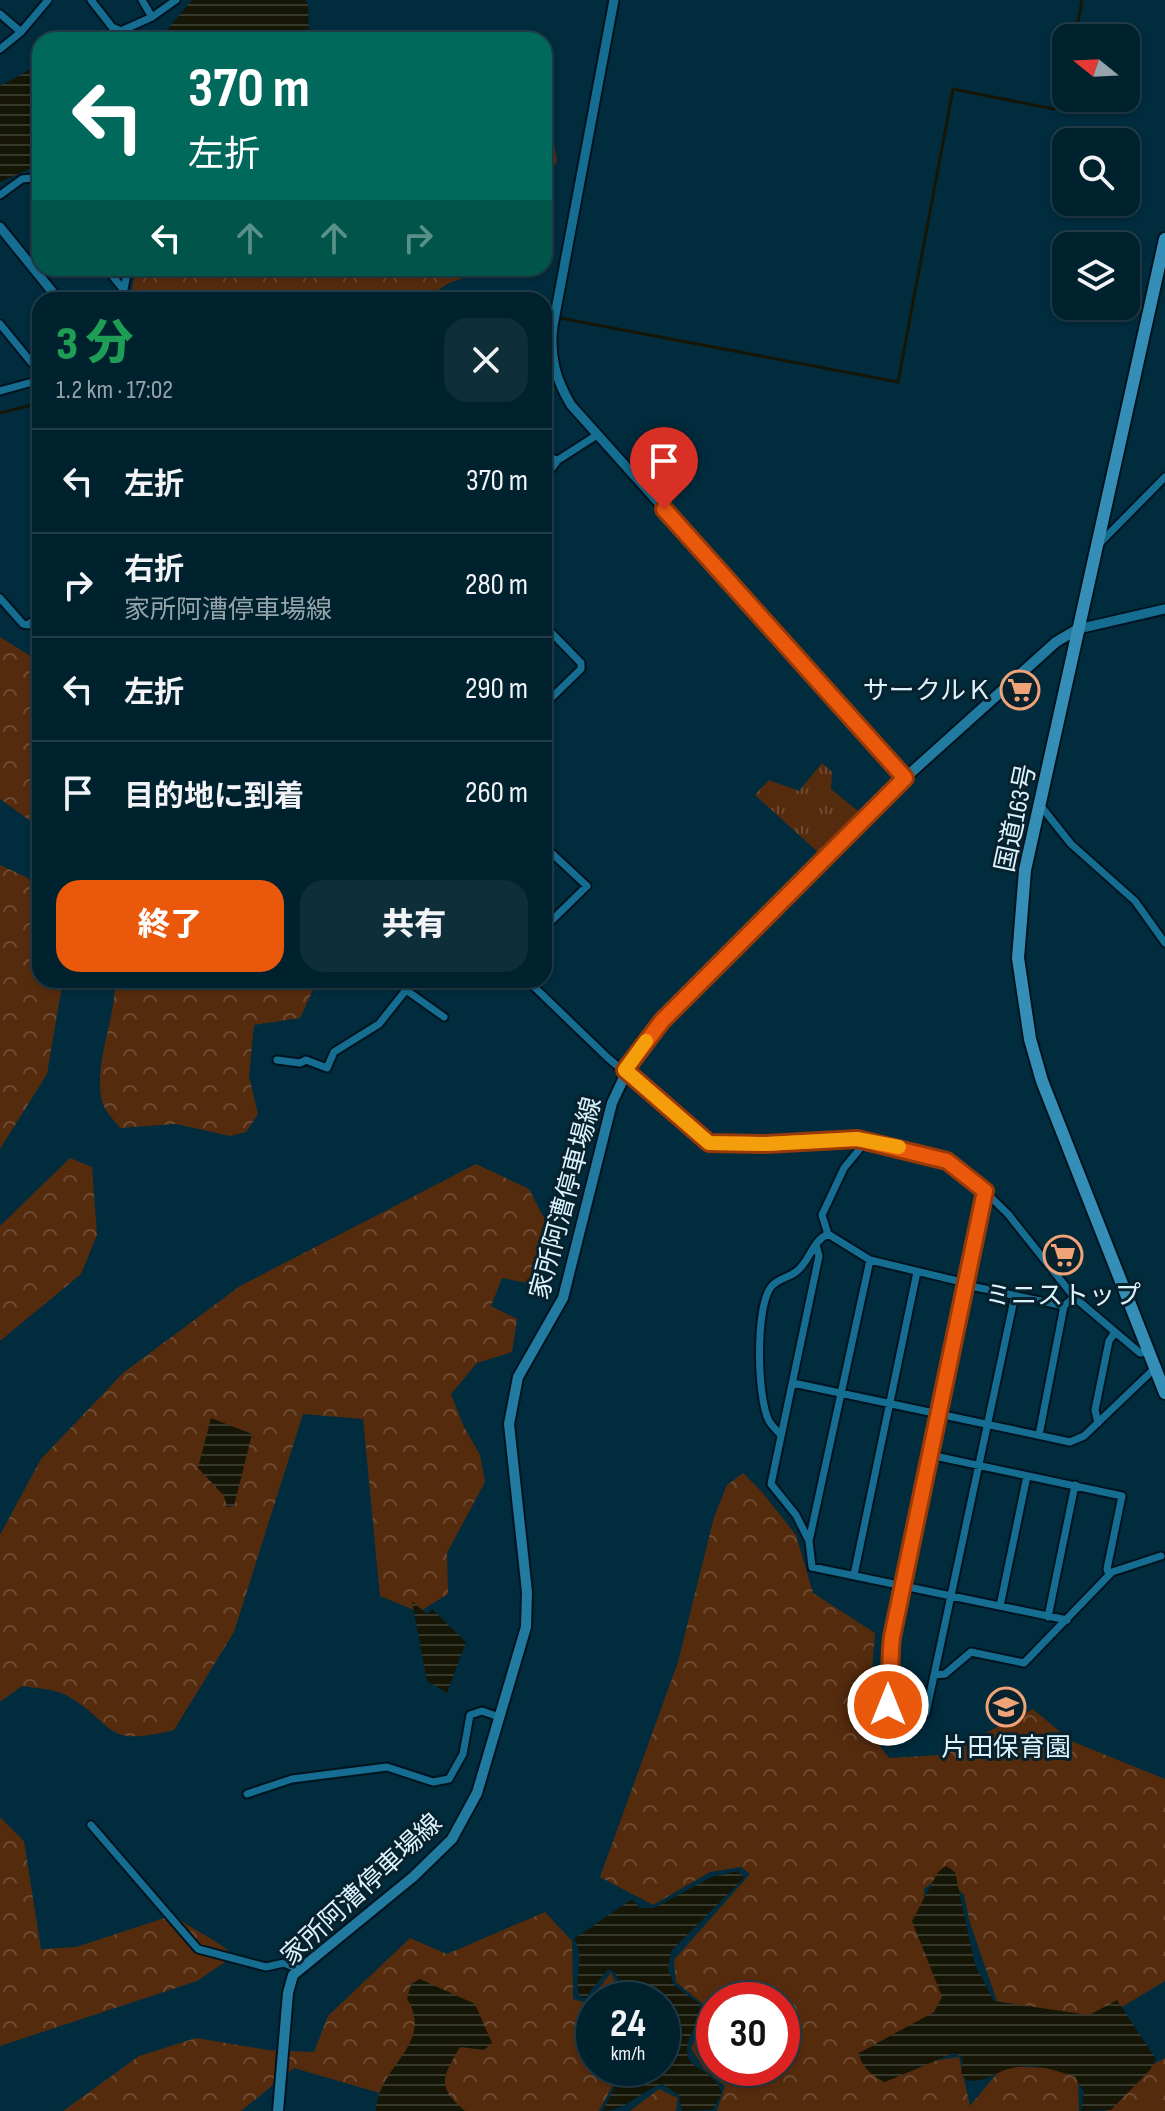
<!DOCTYPE html>
<html lang="ja">
<meta charset="utf-8">
<style>
:root{--surface:#00212e;--page:#0e2e3a;--text:#f1f3f6;--muted:#95a3aa;--line:#223e4a;--accent:#ea580c}
body{margin:0;font-family:"Sofia Sans Condensed","Noto Sans JP",sans-serif;background:var(--page);color:var(--text);height:100vh;display:flex;flex-direction:column;font-size:30px;white-space:nowrap}
*{box-sizing:border-box;margin:0}
p{font-size:26px;color:var(--muted)}
.icon{flex:none;width:44px;height:44px;fill:none;stroke:currentColor;stroke-width:2;stroke-linecap:round;stroke-linejoin:round}
.map{position:relative;flex:1;overflow:hidden}
.details{position:absolute;left:32px;top:292px;width:520px;height:696px;display:flex;flex-direction:column;background:var(--surface);border-radius:24px;box-shadow:0 2px 6px #0004,0 0 0 2px var(--line)}
.details>*{flex:none}
.hud{position:absolute;left:32px;top:32px;width:520px;height:244px;border-radius:24px;box-shadow:0 2px 6px #0004,0 0 0 2px var(--line);background:#00695c;color:#fff;overflow:hidden}
.needle{width:52px;rotate:288deg}
.fabs{position:absolute;left:1052px;top:24px;display:grid;gap:16px}
.fabs a{display:grid;place-items:center;width:88px;height:88px;border-radius:16px;background:var(--surface);box-shadow:0 2px 6px #0004,0 0 0 2px var(--line);font-size:40px}
.speed{position:absolute;left:576px;top:1982px;display:flex;gap:16px;font-size:40px;font-weight:700;text-align:center}
.speed>*{display:grid;place-content:center;width:104px;height:104px;border-radius:50%;background:var(--surface);box-shadow:0 2px 6px #0004,0 0 0 2px var(--line);line-height:1}
.speed small{font-size:20px;font-weight:400}
.speed .limit{border:12px solid #d22;background:#fff;color:#111}
.pin{position:absolute;display:grid;place-items:center;width:68px;height:68px;color:#fff;margin:-82px -34px;border-radius:50% 50% 50% 0;rotate:-45deg;box-shadow:0 0 8px #0007}
.pin .icon{rotate:45deg}
.me{position:absolute;width:88px;margin:-44px;rotate:0deg;stroke-linejoin:round;filter:drop-shadow(0 0 6px #0008)}
.turn{display:flex;align-items:center;gap:28px;height:168px;padding:0 24px;font-size:36px}
.turn .icon{width:104px;height:104px;stroke-width:2.5}
.turn b{display:block;font-size:56px;line-height:68px}
.lanes{display:flex;align-items:center;height:76px;padding:0 24px;background:#0003;justify-content:center;gap:40px;direction:ltr}
.lanes .off{opacity:.35}
.round{display:grid;place-items:center;flex:none;width:84px;height:84px;border-radius:24px;background:var(--page)}
.headline{display:flex;align-items:center;justify-content:space-between;height:136px;padding:0 24px}
h1{font-size:48px;font-weight:800;line-height:60px;color:#1e9e55}
.action{display:flex;gap:16px;margin-top:auto;padding:16px 24px}
.action a{flex:1;height:92px;border-radius:24px;background:var(--accent);color:#fff;font-size:32px;font-weight:800;line-height:92px;text-align:center}
.action a+a{background:var(--page);color:var(--text)}
ul{padding:0;list-style:none}
li{display:flex;align-items:center;gap:24px;height:104px;padding:0 24px;border-top:2px solid var(--line)}
li div{flex:1}
li b{display:block;font-size:30px}
li em{font-style:normal}
.map>svg:first-child{display:block}
.forest{fill:url(#forest-crowns);fill-rule:evenodd}
.park{fill:url(#park-tufts)}
.water{fill:url(#water-rules)}
.lines{fill:none;stroke-linecap:round;stroke-linejoin:round}
.stream{stroke:#151606;stroke-width:3}
.minor-casing{stroke:#00131e;stroke-width:11}
.tertiary-casing{stroke:#00131e;stroke-width:13}
.secondary-casing{stroke:#00131e;stroke-width:14}
.trunk-casing{stroke:#00131e;stroke-width:16}
.minor{stroke:#156e92;stroke-width:7}
.tertiary{stroke:#156e92;stroke-width:9}
.secondary{stroke:#217a9f;stroke-width:10}
.trunk{stroke:#358eb5;stroke-width:12}
.route-casing{stroke:#983908;stroke-width:20}
.route{stroke:#ea580c;stroke-width:14}
.slow{stroke:#f59e0b;stroke-width:14}
.labels{text-anchor:middle;stroke-width:6;stroke-linejoin:round;paint-order:stroke}
.poi-label{font-size:26px;fill:#dcf3ff;stroke:#07212d}
.street-label{font-size:26px;fill:#dcf3ff;stroke:#07212d}
</style>
<div class="map">
<svg width="1165" height="2111" viewBox="0 0 1165 2111">
<defs>
<pattern id="forest-crowns" width="20" height="18" patternUnits="userSpaceOnUse" patternTransform="scale(2)"><rect width="20" height="18" fill="#552b0e"/><path d="M2 6a3 3 0 1 1 6 0M12 15a3 3 0 1 1 6 0" fill="none" stroke="#6d4a32"/></pattern>
<pattern id="park-tufts" width="24" height="20" patternUnits="userSpaceOnUse" patternTransform="scale(2)"><rect width="24" height="20" fill="#552b0e"/><path d="M3 7l-1-3M5 7V3M7 7l1-3M15 17l-1-3M17 17v-4M19 17l1-3" fill="none" stroke="#6d4a32"/></pattern>
<pattern id="water-rules" width="6" height="5" patternUnits="userSpaceOnUse" patternTransform="scale(2)"><rect width="6" height="5" fill="#151606"/><path d="M0 2.5h6" fill="none" stroke="#36382b"/></pattern>
</defs>
<rect width="100%" height="100%" fill="#002c3e"/>
<!-- forest -->
<path class="forest" d="M 544,120 L 551,125 L 557,161 L 544,182 Z
M 136,268 L 493,268 L 449,283 L 423,300 L 130,300 Z
M 0,637 L 40,662 L 40,828 L 0,799 Z
M 0,865 L 28,878 L 40,898 L 40,980 L 63,980 L 47,1074 L 0,1149 Z
M 115,980 L 308,980 L 313,990 L 300,1018 L 254,1025 L 249,1076 L 258,1114 L 246,1132 L 230,1136 L 176,1124 L 120,1128 C 114,1120 104,1110 102,1101 C 93,1063 116,1019 115,980 Z
M 70,1158 L 92,1167 L 97,1235 L 81,1274 L 0,1341 L 0,1226 Z
M 476,1164 L 529,1189 L 547,1224 L 551,1261 L 532,1284 L 502,1278 L 491,1306 L 517,1319 L 512,1352 L 477,1363 L 451,1394 L 463,1425 L 480,1455 L 485,1482 L 447,1553 L 448,1594 L 419,1612 L 380,1596 L 363,1419 L 303,1414 L 234,1632 L 174,1730 C 101,1748 118,1725 66,1695 C 54,1689 35,1688 22,1686 L 0,1702 L 0,1535 L 41,1459 L 123,1373 L 240,1286 Z
M 743,1473 L 762,1492 L 796,1535 L 813,1593 L 875,1633 L 867,1729 L 889,1758 L 942,1755 L 1033,1709 L 1071,1741 L 1165,1779 L 1165,1981 L 1097,2022 L 1038,2019 L 997,2001 L 970,1923 L 964,1895 L 953,1884 L 937,1879 L 924,1889 L 926,1937 L 953,2006 L 871,2071 L 959,2057 L 970,2106 L 1003,2066 L 1050,2068 L 1078,2075 L 1079,2111 L 717,2111 L 725,2086 L 704,2069 L 691,2048 L 709,2009 L 676,1982 L 674,1960 L 750,1874 L 741,1867 L 710,1872 L 653,1905 L 600,1877 L 678,1662 L 714,1517 L 727,1485 ZM 714,2000 L 782,2000 L 782,2068 L 714,2068 Z
M 0,1817 L 24,1841 L 41,1949 L 76,1947 L 174,1915 C 196,1933 213,1936 234,1956 L 197,1981 L 0,2046 Z
M 545,1912 L 572,1941 L 573,1999 L 587,2003 L 611,1973 L 623,2000 L 594,2000 L 594,2068 L 622,2068 L 599,2111 L 441,2111 L 294,2068 L 241,2111 L 63,2111 L 139,2056 L 196,2038 L 268,2050 L 314,2052 L 328,2016 L 410,1938 L 447,1954 Z
M 1165,2058 L 1165,2111 L 1106,2111 L 1137,2073 Z
M 659,2089 L 678,2098 L 676,2111 L 630,2111 Z"/>
<!-- park -->
<path class="park" d="M 822,763 L 832,772 L 831,789 L 863,815 L 822,856 L 755,795 L 769,780 L 799,791 Z"/>
<!-- water -->
<path class="water" d="M 192,0 L 305,0 L 308,3 L 309,40 L 148,40 L 165,32 Z
M 40,64 L 40,164 L 0,182 L 0,86 Z
M 211,1418 L 252,1434 L 234,1506 L 227,1507 L 224,1496 L 198,1468 Z
M 412,1601 L 427,1614 L 432,1609 L 466,1642 L 447,1693 L 427,1681 Z
M 946,1866 L 955,1872 L 975,1965 L 994,2001 L 1089,2015 L 1117,2000 L 1156,2059 L 1150,2070 L 1111,2110 L 1081,2111 L 1084,2092 L 1075,2077 C 1055,2070 1034,2063 1013,2068 C 995,2071 985,2084 966,2080 L 961,2073 L 963,2058 L 954,2053 L 885,2082 C 874,2078 860,2065 859,2053 L 934,2012 L 942,1997 L 912,1921 L 938,1872 Z
M 738,1871 L 744,1878 L 671,1951 L 668,1968 L 674,1985 L 700,2004 L 702,2013 C 664,2078 709,2057 722,2093 L 713,2110 L 682,2111 L 679,2095 L 662,2084 C 641,2091 625,2111 603,2111 L 623,2068 L 662,2068 L 662,2000 L 628,2000 L 615,1973 L 608,1969 L 585,1998 L 580,1997 C 572,1978 587,1959 574,1939 L 632,1899 L 640,1908 L 654,1908 L 712,1877 Z
M 420,1979 L 475,2004 L 492,2043 L 484,2050 L 460,2047 C 442,2078 436,2086 465,2111 L 376,2111 C 377,2066 435,2045 407,1999 L 411,1984 Z"/>
<g class="lines">
<!-- stream -->
<path class="stream" d="M 1075,38 L 1082,0
M 339,300 L 372,296 L 384,300
M 429,300 L 438,295 L 464,300
M 544,315 L 898,382 L 953,89 L 1054,109 L 1063,100 L 1066,84
M 0,413 L 40,403"/>
<!-- minor casing -->
<g class="minor-casing">
<path id="minor" d="M 91,0 L 112,27 L 121,31 L 152,17 L 176,0
M 142,0 L 152,17
M 0,14 L 21,32
M 0,49 L 21,32 L 48,0
M 0,195 L 22,179 L 33,178 L 40,187
M 106,268 L 123,289
M 122,300 L 128,268
M 0,324 L 40,373
M 0,391 L 40,380
M 544,457 L 558,460
M 544,478 L 558,460 L 597,435
M 1099,544 L 1165,477
M 0,598 L 23,624 L 28,625 L 40,614
M 544,625 L 581,663 L 581,669 L 544,705
M 1040,805 L 1071,844 L 1135,901 L 1165,943
M 544,846 L 587,886 L 544,928
M 527,980 L 608,1058 L 709,1143 L 766,1144 L 857,1139 L 926,1153 L 947,1161 L 969,1176 L 1008,1214 L 1074,1297 L 1140,1353 L 1149,1352
M 277,1060 L 300,1063 L 306,1060 L 327,1068 L 334,1052 L 379,1024 L 406,990 L 444,1017
M 867,1140 L 844,1168 L 822,1215 L 828,1234 L 870,1260 L 966,1283
M 985,1191 L 892,1637 C 890,1652 886,1702 892,1713 L 917,1720 L 926,1713 L 1015,1295
M 816,1245 L 819,1256 L 771,1484 L 796,1515 L 809,1541 L 812,1567 L 1067,1620
M 966,1285 L 1064,1306
M 793,1383 L 1070,1442 L 1084,1436 L 1155,1368
M 1098,1423 L 1095,1410 L 1109,1341 L 1115,1332
M 781,1435 C 777,1431 772,1426 769,1421 C 757,1398 755,1308 771,1287 C 778,1278 789,1278 797,1271 C 810,1261 812,1241 828,1234
M 1039,1435 L 1064,1306 L 1074,1297
M 930,1455 L 1122,1496 L 1107,1569 L 1109,1575
M 809,1541 L 870,1260
M 854,1575 L 917,1272
M 1000,1606 L 1027,1476
M 1048,1617 L 1075,1485
M 934,1675 L 945,1674 L 971,1652 L 1024,1663 L 1112,1572 L 1161,1556
M 247,1794 L 292,1779 L 387,1767 L 433,1782 L 449,1779 L 463,1754 L 470,1715 L 482,1711 L 499,1717
M 91,1825 L 198,1949 L 266,1967 L 284,1963 L 298,1969"/>
</g>
<!-- tertiary casing -->
<g class="tertiary-casing">
<path id="tertiary" d="M 614,0 L 553,326 C 549,356 556,380 571,405 L 905,778
M 0,227 L 59,300
M 1078,629 L 1165,609"/>
</g>
<!-- secondary casing -->
<g class="secondary-casing">
<path id="secondary" d="M 278,2111 L 288,1993 L 293,1975 L 413,1877 L 452,1839 L 477,1793 L 526,1627 L 527,1592 L 509,1424 L 518,1377 L 563,1298 L 612,1103 L 634,1056 L 662,1021 L 905,778 L 1056,642 L 1078,629"/>
</g>
<!-- trunk casing -->
<g class="trunk-casing">
<path id="trunk" d="M 1165,239 L 1025,870 L 1018,958 L 1030,1039 L 1042,1081 L 1165,1393"/>
</g>
<!-- minor -->
<use href="#minor" class="minor"/>
<!-- tertiary -->
<use href="#tertiary" class="tertiary"/>
<!-- secondary -->
<use href="#secondary" class="secondary"/>
<!-- trunk -->
<use href="#trunk" class="trunk"/>
</g>
<g class="lines">
<!-- route casing -->
<g class="route-casing">
<path id="route" d="M 664,509 L 905,778 L 662,1021 L 625,1070 L 709,1143 L 766,1144 L 857,1139 L 947,1161 L 985,1191 L 892,1637 C 889,1661 892,1682 888,1705"/>
</g>
<!-- route -->
<use href="#route" class="route"/>
<!-- slow -->
<path class="slow" d="M 646,1041 L 625,1070 L 709,1143 L 766,1144 L 857,1139 L 899,1147"/>
</g>
<!-- icons -->
<defs>
<g id="supermarket-ring" transform="scale(2)"><circle r="9.5" fill="#07212d" stroke="#efa376" stroke-width="1.5"/><path d="M-6-5.5h2.5l.6 2H6L4.5 2H-2.5L-4.4-4H-6ZM-1.5 3.2a1.3 1.3 0 1 0 .1 0ZM3 3.2a1.3 1.3 0 1 0 .1 0Z" fill="#efa376"/></g>
<g id="school-ring" transform="scale(2)"><circle r="9.5" fill="#07212d" stroke="#efa376" stroke-width="1.5"/><path d="M0-5L7-2L0 1L-7-2ZM-4 1L0 2.5L4 1V4Q0 6-4 4Z" fill="#efa376"/></g>
</defs>
<g fill-rule="evenodd">
<use href="#supermarket-ring" x="1020" y="690"/>
<use href="#supermarket-ring" x="1063" y="1255"/>
<use href="#school-ring" x="1006" y="1707"/>
</g>
<g class="labels">
<!-- poi labels -->
<g class="poi-label">
<text x="992" y="699" text-anchor="end">サークルＫ</text>
<text x="1063" y="1304">ミニストップ</text>
<text x="1006" y="1756">片田保育園</text>
</g>
<!-- street labels -->
<g class="street-label">
<text transform="translate(1015 818) rotate(-78)" y="9">国道163号</text>
<text transform="translate(565 1198) rotate(-75)" y="9">家所阿漕停車場線</text>
<text transform="translate(361 1889) rotate(-43)" y="9">家所阿漕停車場線</text>
</g>
</g>
</svg>
<div class="fabs">
<a><svg class="needle" viewBox="-14 -14 28 28"><path d="M0-13l5 13h-10z" fill="#e53935"/><path d="M0 13l5-13h-10z" fill="#95a3aa"/></svg></a>
<a><svg class="icon" aria-label="search" viewBox="0 0 24 24"><circle cx="10" cy="10" r="6"/><path d="M15 15l6 6"/></svg></a>
<a><svg class="icon" aria-label="layers" viewBox="0 0 24 24"><path d="M12 4l9 5-9 5-9-5zM3 14l9 5 9-5"/></svg></a>
</div>
<div class="speed"><div>24<small>km/h</small></div><div class="limit">30</div></div>
<div class="pin" style="left:664px;top:509px;background:#d93025"><svg class="icon" aria-label="arrive" viewBox="0 0 24 24"><path d="M6 21V4h12l-3 4 3 4H6"/></svg></div>
<svg class="me" style="left:888px;top:1705px" viewBox="-20 -20 40 40"><circle r="17" fill="#ea580c" stroke="#fff" stroke-width="3"/><path d="M0-11L8 9 0 5-8 9z" fill="#fff"/></svg>
<div class="hud">
<div class="turn"><svg class="icon" aria-label="left" viewBox="0 0 24 24"><path d="M17 20v-9H6M10 6l-5 5 5 5"/></svg><div><b>370 m</b>左折</div></div>
<div class="lanes"><svg class="icon" aria-label="left" viewBox="0 0 24 24"><path d="M17 20v-9H6M10 6l-5 5 5 5"/></svg><svg class="icon off" aria-label="ahead" viewBox="0 0 24 24"><path d="M12 20V5M6 11l6-6 6 6"/></svg><svg class="icon off" aria-label="ahead" viewBox="0 0 24 24"><path d="M12 20V5M6 11l6-6 6 6"/></svg><svg class="icon off" aria-label="right" viewBox="0 0 24 24"><path d="M7 20v-9h11M14 6l5 5-5 5"/></svg></div>
</div>
<section class="details">
<div class="headline"><div><h1>3 分</h1><p>1.2 km · 17:02</p></div><a class="round"><svg class="icon" aria-label="close" viewBox="0 0 24 24"><path d="M6 6l12 12M18 6L6 18"/></svg></a></div>
<ul>
<li><svg class="icon" aria-label="left" viewBox="0 0 24 24"><path d="M17 20v-9H6M10 6l-5 5 5 5"/></svg><div><b>左折</b></div><em>370 m</em></li>
<li><svg class="icon" aria-label="right" viewBox="0 0 24 24"><path d="M7 20v-9h11M14 6l5 5-5 5"/></svg><div><b>右折</b><p>家所阿漕停車場線</p></div><em>280 m</em></li>
<li><svg class="icon" aria-label="left" viewBox="0 0 24 24"><path d="M17 20v-9H6M10 6l-5 5 5 5"/></svg><div><b>左折</b></div><em>290 m</em></li>
<li><svg class="icon" aria-label="arrive" viewBox="0 0 24 24"><path d="M6 21V4h12l-3 4 3 4H6"/></svg><div><b>目的地に到着</b></div><em>260 m</em></li>
</ul>
<div class="action"><a>終了</a><a>共有</a></div>
</section>
</div>
